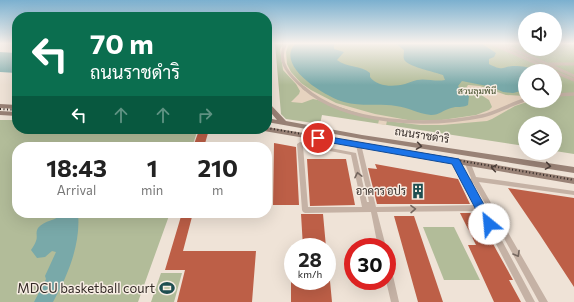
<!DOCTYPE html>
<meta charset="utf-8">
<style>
:root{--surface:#fff;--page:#f2f2f2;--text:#222;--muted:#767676}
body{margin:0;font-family:Commissioner,Sarabun,sans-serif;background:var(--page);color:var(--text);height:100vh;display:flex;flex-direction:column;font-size:15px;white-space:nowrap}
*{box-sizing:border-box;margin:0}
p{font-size:13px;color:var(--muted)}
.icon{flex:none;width:22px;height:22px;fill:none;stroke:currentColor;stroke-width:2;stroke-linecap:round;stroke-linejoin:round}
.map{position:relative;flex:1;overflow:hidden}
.details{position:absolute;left:12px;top:142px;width:260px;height:76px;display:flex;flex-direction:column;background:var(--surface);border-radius:16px;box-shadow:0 4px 16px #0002}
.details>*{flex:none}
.banner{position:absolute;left:12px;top:12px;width:260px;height:122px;border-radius:16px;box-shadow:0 4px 16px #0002;background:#0b6e4f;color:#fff;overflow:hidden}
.tools{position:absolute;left:518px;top:12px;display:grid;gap:8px}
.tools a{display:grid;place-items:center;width:44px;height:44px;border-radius:50%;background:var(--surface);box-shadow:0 4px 16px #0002;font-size:20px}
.speed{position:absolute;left:284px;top:238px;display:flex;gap:8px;font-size:20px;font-weight:700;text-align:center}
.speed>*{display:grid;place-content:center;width:52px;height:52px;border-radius:50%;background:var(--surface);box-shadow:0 4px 16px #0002;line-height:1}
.speed small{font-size:10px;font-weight:400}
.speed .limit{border:6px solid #d22;background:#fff;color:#111}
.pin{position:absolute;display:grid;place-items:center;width:34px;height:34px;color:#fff;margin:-17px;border:2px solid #fff;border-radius:50%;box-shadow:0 1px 4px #0007}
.me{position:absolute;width:44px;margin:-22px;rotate:332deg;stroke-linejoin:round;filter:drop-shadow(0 0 3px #0008)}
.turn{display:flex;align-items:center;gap:14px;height:84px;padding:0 12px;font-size:18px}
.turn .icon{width:52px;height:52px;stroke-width:2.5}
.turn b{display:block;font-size:28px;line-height:34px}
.lanes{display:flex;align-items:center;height:38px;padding:0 12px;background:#0003;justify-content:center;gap:20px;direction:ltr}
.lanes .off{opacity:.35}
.eta{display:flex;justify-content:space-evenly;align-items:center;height:68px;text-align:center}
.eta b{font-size:24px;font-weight:700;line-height:28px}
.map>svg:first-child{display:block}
.green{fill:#b2bc99;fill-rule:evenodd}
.plaza{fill:#e6d3bf}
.water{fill:#79a9a9}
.building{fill:#bd5f47}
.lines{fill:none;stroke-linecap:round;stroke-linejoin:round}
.pedestrian-far1{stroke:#c5b2a5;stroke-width:3}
.pedestrian{stroke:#c5b2a5;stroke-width:3.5}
.minor{fill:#c5b2a5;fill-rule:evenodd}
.tertiary{fill:#c5b2a5;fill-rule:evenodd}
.secondary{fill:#998276;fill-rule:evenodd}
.rail{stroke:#322925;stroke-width:2;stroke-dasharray:1 2.5;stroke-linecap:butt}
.oneway{stroke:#4c3f39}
.oneway2{stroke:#74675f}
.route{fill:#1a73e8;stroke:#114b97}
.labels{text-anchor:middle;stroke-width:3;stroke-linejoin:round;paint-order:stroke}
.far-park-label{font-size:9px;fill:#434e2b;stroke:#f7ede3}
.street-label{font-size:11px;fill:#322925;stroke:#f7ede3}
.poi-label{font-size:11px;fill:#322925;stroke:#f7ede3;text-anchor:end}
.near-poi-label{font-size:13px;fill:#322925;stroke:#f7ede3;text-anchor:end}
</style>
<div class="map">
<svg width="574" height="302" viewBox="0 0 574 302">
<rect width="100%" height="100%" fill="#efe3d7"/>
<!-- green -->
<path class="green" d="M 275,43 L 525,43 L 525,49 L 555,49 L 555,43 L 574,43 L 574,154 L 555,151 L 555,123 L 525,123 L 525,146 L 322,115 L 320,124 L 286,119 L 281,114 ZM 525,71 L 555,71 L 555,101 L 525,101 Z
M 0,120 L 17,120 L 17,129 L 198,129 L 192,147 L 17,147 L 17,213 L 170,213 L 138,302 L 0,302 Z
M 423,227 L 454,227 L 480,280 L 444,280 Z
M 161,273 L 182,273 L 174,302 L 151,302 Z"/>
<!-- plaza -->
<path class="plaza" d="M 284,43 L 289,43 L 286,52 L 287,64 L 291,72 L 301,83 L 311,90 L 336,103 L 375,114 L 408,120 L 435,121 L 476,115 L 489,110 L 492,107 L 489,100 L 478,93 L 466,88 L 468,85 L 480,86 L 506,95 L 525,96 L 525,101 L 530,101 L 515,106 L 492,119 L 487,121 L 442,125 L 420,125 L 387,121 L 386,125 L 378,124 L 379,120 L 318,100 L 313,99 L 302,103 L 291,102 L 299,94 L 300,91 L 296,84 L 283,70 L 280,49 Z"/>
<!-- water -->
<path class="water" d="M 296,43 L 334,43 L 334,49 L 344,52 L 337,60 C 347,68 361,65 370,73 L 370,77 C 377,87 394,87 405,84 C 409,83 412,81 417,80 C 426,78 435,82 445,80 L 443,75 C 435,72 405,66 404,59 C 403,57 404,53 404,50 L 395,43 L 481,43 L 496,53 L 494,57 L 489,59 L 489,64 C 506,73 502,65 517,66 C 525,66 533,69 540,71 L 525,71 L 525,90 L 513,93 L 503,92 L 492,87 L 462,81 L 458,86 L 460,89 L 469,96 L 468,105 C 462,108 457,106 451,108 C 443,110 440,115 431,115 C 418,114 408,107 396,106 C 379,103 361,107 344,102 C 326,97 273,65 296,43 Z
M 0,52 L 17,53 L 17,73 L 0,72 Z
M 63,213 L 78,213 C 81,244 68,275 53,302 L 34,302 L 46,279 L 45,276 L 56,252 L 52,251 L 45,257 L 37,258 L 31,250 C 33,247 35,244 36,241 C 38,236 35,233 38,228 C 44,220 57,221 63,213 Z"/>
<!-- building -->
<path class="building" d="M 198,133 L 208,133 L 204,147 L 193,147 Z
M 274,143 L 296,147 L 299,205 L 273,205 Z
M 307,159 L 346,159 L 355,205 L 310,206 Z
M 375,164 L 458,179 L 470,204 L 377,204 L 368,168 L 377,169 Z
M 508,188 L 574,198 L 574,287 L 540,235 Z
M 182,213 L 193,213 L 183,251 L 256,251 L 252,302 L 177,302 L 185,270 L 165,270 Z
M 460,213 L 476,213 L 513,280 L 509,280 L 521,302 L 494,302 L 468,245 L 476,245 Z
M 301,214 L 323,214 L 326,247 L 303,247 Z
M 394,216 L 414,216 L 443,302 L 418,302 Z
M 291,281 L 330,281 L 332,302 L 291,302 Z"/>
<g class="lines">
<!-- pedestrian-far1 -->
<path class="pedestrian-far1" d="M 286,43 C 275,62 291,77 305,89
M 490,43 L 554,71
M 499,43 L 574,76
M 506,47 L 515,43
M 546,64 L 574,64
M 555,72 L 574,80"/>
<!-- pedestrian -->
<path class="pedestrian" d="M 304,88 C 346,125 429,127 482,116 C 497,113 510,104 525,100
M 555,95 L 574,94"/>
<!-- minor -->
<path class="minor" d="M 300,142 L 356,153 L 367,202 L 369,202 L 356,145 L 359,143 L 361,144 L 376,207 L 476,205 L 453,162 L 456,160 L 458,161 L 469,181 L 471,178 L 465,164 L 466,163 L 470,163 L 471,164 L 476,177 L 574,191 L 574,195 L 479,182 L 548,302 L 539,302 L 489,211 L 486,211 L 535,302 L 526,302 L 479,211 L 377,212 L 386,247 L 378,247 L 371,212 L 305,213 L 303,212 L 302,210 L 297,144 ZM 303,146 L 351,155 L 362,207 L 308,207 ZM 470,183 L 473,183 L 486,205 L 483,205 Z
M 387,263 L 390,264 L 391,267 L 399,302 L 391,302 L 386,281 L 387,281 Z"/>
<!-- tertiary -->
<path class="tertiary" d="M 267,43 L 271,43 L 270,116 L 267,118 Z"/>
<!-- secondary -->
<path class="secondary" d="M 267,103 L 270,104 L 286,121 L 362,135 L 574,167 L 574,173 L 362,139 L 267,122 L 267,118 L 277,120 L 267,108 Z
M 0,104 L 17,105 L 17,109 L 0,108 Z
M 0,111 L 17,112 L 17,116 L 0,115 Z
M 267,127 L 574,178 L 574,184 L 264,131 L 263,129 L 267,129 Z"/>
<!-- rail -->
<path class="rail" d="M 0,109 L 17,110
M 267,128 L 574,180"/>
</g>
<!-- one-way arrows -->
<defs><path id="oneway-chevron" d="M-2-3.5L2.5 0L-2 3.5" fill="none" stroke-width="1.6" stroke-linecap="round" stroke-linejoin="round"/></defs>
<g class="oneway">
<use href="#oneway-chevron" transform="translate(419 146) rotate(9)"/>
<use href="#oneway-chevron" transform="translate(548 166) rotate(9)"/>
<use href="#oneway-chevron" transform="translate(494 168) rotate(-171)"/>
</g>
<g class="oneway2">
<use href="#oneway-chevron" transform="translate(358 175) rotate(-102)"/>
<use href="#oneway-chevron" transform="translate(413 209) rotate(-1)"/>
<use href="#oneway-chevron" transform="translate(517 254) rotate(60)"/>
</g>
<!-- sky -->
<linearGradient id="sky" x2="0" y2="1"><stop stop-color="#7bb0cf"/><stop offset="0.51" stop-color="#f8f2ed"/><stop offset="1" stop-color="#f8f2ed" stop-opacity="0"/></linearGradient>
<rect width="574" height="85" fill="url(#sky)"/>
<!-- route -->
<path class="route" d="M 318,135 L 459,159 L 493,221 L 495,224 L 493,227 L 489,229 L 485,227 L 452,164 L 315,140 L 314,138 Z"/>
<!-- icons -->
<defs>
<g id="building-bare" transform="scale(1.2)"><path d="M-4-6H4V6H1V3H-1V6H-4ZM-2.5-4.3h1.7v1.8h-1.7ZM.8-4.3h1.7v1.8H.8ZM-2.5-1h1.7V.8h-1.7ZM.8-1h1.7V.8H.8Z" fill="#1e4e50" stroke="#f7ede3" stroke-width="2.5" paint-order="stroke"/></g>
<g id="stadium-bare" transform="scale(1.2)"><path d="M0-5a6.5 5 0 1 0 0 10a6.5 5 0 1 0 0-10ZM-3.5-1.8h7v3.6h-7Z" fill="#1e4e50" stroke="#f7ede3" stroke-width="2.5" paint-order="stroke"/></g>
</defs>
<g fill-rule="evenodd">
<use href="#building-bare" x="418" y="191"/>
<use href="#stadium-bare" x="167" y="288"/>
</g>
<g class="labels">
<!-- far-park labels -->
<g class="far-park-label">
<text x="477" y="94">สวนลุมพินี</text>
</g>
<!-- street labels -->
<g class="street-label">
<text transform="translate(422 135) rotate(9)" y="4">ถนนราชดำริ</text>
</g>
<!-- poi labels -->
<g class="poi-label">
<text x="406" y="195">อาคาร อปร</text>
</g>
<!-- near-poi labels -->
<g class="near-poi-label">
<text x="155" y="293">MDCU basketball court</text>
</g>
</g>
</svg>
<div class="tools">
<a><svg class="icon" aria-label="sound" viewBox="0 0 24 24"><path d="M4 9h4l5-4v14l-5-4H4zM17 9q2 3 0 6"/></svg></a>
<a><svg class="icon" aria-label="search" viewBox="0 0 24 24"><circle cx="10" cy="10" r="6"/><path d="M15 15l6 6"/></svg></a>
<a><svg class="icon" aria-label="layers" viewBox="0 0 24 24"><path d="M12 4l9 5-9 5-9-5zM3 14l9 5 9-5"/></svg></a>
</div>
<div class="speed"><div>28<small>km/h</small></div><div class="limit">30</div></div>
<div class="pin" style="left:318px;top:138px;background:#d93025"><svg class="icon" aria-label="arrive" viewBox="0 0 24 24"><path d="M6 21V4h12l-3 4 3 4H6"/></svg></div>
<svg class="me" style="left:489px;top:224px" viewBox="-20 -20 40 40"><circle r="19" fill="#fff"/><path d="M0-13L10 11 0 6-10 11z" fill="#1a73e8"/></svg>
<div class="banner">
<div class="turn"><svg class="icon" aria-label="left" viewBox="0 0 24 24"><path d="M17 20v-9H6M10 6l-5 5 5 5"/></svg><div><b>70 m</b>ถนนราชดำริ</div></div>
<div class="lanes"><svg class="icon" aria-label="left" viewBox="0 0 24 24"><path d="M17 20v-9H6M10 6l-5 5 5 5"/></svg><svg class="icon off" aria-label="ahead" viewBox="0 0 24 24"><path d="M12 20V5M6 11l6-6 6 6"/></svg><svg class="icon off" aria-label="ahead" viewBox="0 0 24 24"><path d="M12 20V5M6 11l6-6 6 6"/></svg><svg class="icon off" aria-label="right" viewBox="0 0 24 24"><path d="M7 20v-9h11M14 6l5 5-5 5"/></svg></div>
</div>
<section class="details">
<div class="eta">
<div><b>18:43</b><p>Arrival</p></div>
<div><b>1</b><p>min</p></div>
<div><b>210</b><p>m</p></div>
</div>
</section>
</div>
